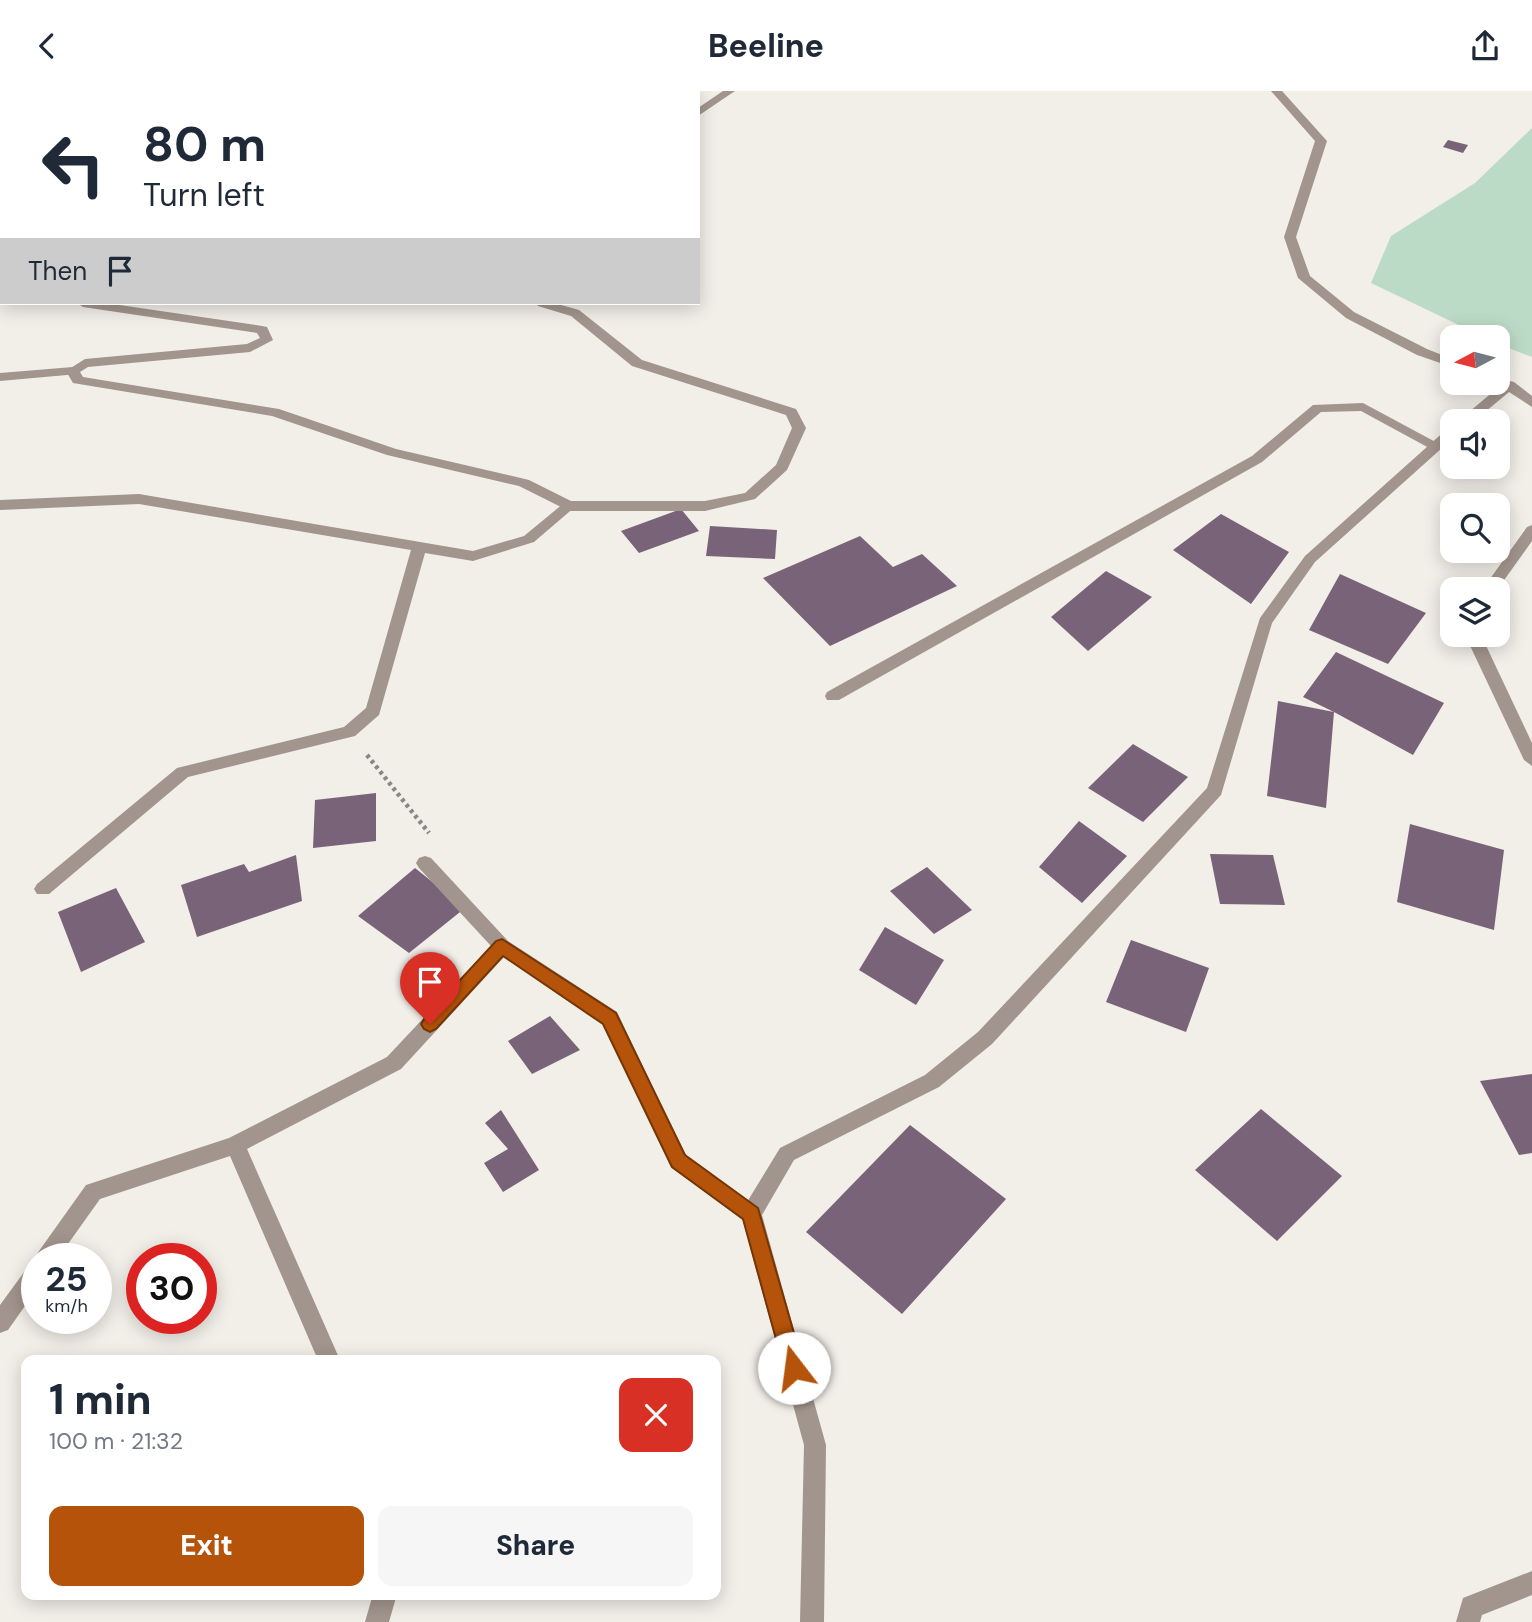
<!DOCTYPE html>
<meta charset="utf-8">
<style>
:root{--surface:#fff;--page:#f6f6f7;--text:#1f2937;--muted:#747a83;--accent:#b45309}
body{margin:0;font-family:"DM Sans",sans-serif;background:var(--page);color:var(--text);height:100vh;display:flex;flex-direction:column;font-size:26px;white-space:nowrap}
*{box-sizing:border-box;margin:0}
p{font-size:23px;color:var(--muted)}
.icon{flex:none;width:38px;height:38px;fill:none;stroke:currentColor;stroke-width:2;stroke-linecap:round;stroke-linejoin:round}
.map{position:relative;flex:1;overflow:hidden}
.details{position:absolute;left:21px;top:1264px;width:700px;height:245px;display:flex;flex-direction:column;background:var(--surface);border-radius:14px;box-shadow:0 4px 18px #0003}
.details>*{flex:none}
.banner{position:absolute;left:0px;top:0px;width:700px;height:214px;box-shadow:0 4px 18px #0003;background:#fff;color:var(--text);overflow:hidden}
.needle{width:46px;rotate:263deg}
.fabs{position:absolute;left:1440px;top:234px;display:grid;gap:14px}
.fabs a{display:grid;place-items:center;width:70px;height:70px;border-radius:14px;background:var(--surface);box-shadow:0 4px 18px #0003;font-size:35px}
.speed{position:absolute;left:21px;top:1152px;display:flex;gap:14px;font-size:35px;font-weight:700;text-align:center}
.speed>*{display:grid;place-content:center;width:91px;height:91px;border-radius:50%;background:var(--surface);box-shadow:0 4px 18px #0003;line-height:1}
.speed small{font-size:18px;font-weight:400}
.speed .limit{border:10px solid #d22;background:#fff;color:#111}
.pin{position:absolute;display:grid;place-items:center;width:60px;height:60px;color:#fff;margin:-72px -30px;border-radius:50% 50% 50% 0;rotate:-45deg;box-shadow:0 0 7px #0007}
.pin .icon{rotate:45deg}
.me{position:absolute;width:77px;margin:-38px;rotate:345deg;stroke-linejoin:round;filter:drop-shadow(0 0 5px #0008)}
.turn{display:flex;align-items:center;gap:24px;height:147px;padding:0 28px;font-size:32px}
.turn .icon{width:91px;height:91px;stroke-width:2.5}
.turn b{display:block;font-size:49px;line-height:60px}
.then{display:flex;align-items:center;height:66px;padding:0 28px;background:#0003;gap:14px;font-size:26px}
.round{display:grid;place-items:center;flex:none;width:74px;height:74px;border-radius:14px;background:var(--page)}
.headline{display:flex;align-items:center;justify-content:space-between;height:119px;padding:0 28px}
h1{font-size:42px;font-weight:800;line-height:52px}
.cta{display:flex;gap:14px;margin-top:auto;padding:14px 28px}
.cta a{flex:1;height:80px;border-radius:14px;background:var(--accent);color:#fff;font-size:28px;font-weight:800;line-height:80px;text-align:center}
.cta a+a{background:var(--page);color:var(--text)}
header{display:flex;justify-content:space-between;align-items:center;height:91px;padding:0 28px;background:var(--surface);font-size:32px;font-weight:800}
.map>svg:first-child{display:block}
.green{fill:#bcdbc7}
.building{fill:#796379}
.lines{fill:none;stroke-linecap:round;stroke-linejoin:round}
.path{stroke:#8b8884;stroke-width:4.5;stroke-dasharray:3.5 3.5;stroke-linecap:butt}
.service{fill:#a2958d;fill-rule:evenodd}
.minor{fill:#a2958d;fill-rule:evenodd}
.route{fill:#b45309;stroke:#753606;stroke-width:2}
</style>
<header><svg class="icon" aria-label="back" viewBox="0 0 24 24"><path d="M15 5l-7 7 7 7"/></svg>Beeline<svg class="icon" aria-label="share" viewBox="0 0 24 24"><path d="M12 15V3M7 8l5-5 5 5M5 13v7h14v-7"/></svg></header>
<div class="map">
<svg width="1532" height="1531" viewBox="0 0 1532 1531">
<rect width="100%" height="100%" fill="#f2eee8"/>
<!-- green -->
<path class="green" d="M 1532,37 L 1532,266 L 1498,253 L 1498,247 L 1486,247 L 1371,192 L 1391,145 L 1475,92 Z"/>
<!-- building -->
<path class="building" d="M 1448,49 L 1468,54 L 1463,62 L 1443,56 Z
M 681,418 L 699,440 L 639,462 L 621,440 Z
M 1221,423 L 1289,461 L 1251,513 L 1173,459 Z
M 710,435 L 777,439 L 775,468 L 706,465 Z
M 860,445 L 893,476 L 922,463 L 957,495 L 830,555 L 763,487 Z
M 1106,480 L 1152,506 L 1088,560 L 1051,526 Z
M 1340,483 L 1426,522 L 1388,573 L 1309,539 Z
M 1336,561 L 1444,612 L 1413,664 L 1334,621 L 1326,717 L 1267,705 L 1278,610 L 1334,621 L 1303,606 Z
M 1133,653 L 1188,686 L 1143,731 L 1088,697 Z
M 376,702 L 376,750 L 313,757 L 315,709 Z
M 1079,730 L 1127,765 L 1082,812 L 1039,776 Z
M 1410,733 L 1504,759 L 1494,839 L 1397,811 Z
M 1210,763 L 1273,764 L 1285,814 L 1220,813 Z
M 296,764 L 302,810 L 197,846 L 181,794 L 244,773 L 249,781 Z
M 927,776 L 972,819 L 934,843 L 890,800 Z
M 415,777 L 465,817 L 409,862 L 358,825 Z
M 116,797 L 145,851 L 81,881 L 58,821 Z
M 885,836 L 944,869 L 916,914 L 859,879 Z
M 1131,849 L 1209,877 L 1186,941 L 1106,911 Z
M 550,925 L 580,959 L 532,983 L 508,950 Z
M 1532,983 L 1532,1062 L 1519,1064 L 1480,990 Z
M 1261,1018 L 1342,1085 L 1277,1150 L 1195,1079 Z
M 501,1019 L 539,1079 L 503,1101 L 484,1072 L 508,1058 L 485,1032 Z
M 910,1034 L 1006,1108 L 902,1223 L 806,1141 Z"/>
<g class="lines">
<!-- path -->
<path class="path" d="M 367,664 L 429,742"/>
<!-- service -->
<path class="service" d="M 723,0 L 735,0 L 698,25 L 698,17 Z
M 73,276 L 80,280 L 78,283 L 0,290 L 0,282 Z
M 1363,312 L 1443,355 L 1436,359 L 1431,358 L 1361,320 L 1321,321 L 1262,371 L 839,609 L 827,609 L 825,605 L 827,601 L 1252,365 L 1313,314 Z
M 139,403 L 473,460 L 524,445 L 564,412 L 574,412 L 576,415 L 534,451 L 473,470 L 425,462 L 379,624 L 355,645 L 188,686 L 49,803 L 37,803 L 34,798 L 37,793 L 177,677 L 344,636 L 366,617 L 411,459 L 139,413 L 0,419 L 0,409 Z
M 425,765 L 431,767 L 508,850 L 617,921 L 685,1064 L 758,1116 L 761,1123 L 758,1130 L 751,1132 L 744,1130 L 671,1076 L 603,933 L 504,866 L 401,978 L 247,1058 L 340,1269 L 318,1269 L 230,1065 L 100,1108 L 58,1167 L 37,1167 L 37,1170 L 35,1167 L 39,1160 L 86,1094 L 229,1047 L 387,966 L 491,855 L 419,777 L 416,772 L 419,767 Z
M 37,1170 L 37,1198 L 8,1239 L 0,1242 L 0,1214 L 30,1173 Z
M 373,1503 L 397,1503 L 389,1531 L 365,1531 Z"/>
<!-- minor -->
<path class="minor" d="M 98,0 L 108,0 L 97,2 Z
M 426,0 L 436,0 L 436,2 L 426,2 Z
M 1271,0 L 1282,0 L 1327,50 L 1296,146 L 1310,185 L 1354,221 L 1427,258 L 1452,268 L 1452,276 L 1417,264 L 1346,227 L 1298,187 L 1284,146 L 1315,50 Z
M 0,47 L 2,47 L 0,54 Z
M 0,75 L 2,75 L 2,81 L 0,81 Z
M 0,200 L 2,200 L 2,208 L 0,208 Z
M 77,212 L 106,212 L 262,235 L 267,236 L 273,249 L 250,261 L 88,276 L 80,281 L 83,286 L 279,318 L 396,358 L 529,389 L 571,410 L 705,410 L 745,402 L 776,374 L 792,337 L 786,324 L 632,275 L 571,225 L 538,215 L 536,212 L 554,212 L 579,219 L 642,269 L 796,318 L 806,337 L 787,379 L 755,408 L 705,420 L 569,420 L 519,395 L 387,364 L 272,325 L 73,292 L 66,280 L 85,268 L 247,253 L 260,247 L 257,242 L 83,216 Z
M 1498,287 L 1514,291 L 1532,305 L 1532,316 L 1509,301 L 1473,331 L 1457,331 L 1500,295 L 1495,292 L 1498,292 Z
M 1452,337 L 1452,348 L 1315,471 L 1272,532 L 1221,704 L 992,953 L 939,996 L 794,1069 L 762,1124 L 826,1354 L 824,1531 L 800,1531 L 804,1354 L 741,1123 L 744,1116 L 780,1057 L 925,984 L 978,941 L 1207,697 L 1260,527 L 1305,465 L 1447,338 Z
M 1532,434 L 1532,450 L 1497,499 L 1482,499 L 1527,436 Z
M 1465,544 L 1481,544 L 1532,652 L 1532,675 L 1524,669 Z
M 1532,1480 L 1532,1504 L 1482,1524 L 1480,1531 L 1456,1531 L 1463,1507 Z"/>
</g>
<!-- route -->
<path class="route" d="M 502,848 L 616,922 L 685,1064 L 758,1117 L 804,1277 L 801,1284 L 794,1287 L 787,1284 L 784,1277 L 743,1128 L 672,1076 L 603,933 L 503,865 L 436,938 L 430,941 L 424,938 L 421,933 L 424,928 L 496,850 Z"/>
</svg>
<div class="fabs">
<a><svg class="needle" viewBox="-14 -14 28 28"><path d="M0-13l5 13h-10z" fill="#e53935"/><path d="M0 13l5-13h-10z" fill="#747a83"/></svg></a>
<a><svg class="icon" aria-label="sound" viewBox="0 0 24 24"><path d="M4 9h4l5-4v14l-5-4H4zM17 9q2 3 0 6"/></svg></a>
<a><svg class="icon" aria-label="search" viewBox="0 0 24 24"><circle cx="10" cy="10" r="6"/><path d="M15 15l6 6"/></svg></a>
<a><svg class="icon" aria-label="layers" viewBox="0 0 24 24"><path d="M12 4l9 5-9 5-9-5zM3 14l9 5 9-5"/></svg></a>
</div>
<div class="speed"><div>25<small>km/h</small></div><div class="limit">30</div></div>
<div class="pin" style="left:430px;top:933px;background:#d93025"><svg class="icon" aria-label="arrive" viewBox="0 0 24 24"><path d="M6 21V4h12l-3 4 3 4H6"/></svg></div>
<svg class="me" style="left:794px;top:1277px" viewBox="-20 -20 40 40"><circle r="19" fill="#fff"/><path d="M0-13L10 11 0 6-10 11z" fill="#b45309"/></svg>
<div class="banner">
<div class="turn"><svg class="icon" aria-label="left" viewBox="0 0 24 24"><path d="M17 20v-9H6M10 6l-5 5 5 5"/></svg><div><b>80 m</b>Turn left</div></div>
<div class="then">Then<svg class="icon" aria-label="arrive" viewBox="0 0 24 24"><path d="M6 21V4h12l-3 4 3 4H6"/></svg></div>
</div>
<section class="details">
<div class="headline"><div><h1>1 min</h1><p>100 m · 21:32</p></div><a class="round" style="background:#d93025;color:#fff"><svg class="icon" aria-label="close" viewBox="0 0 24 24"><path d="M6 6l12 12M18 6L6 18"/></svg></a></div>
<div class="cta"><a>Exit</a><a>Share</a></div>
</section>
</div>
